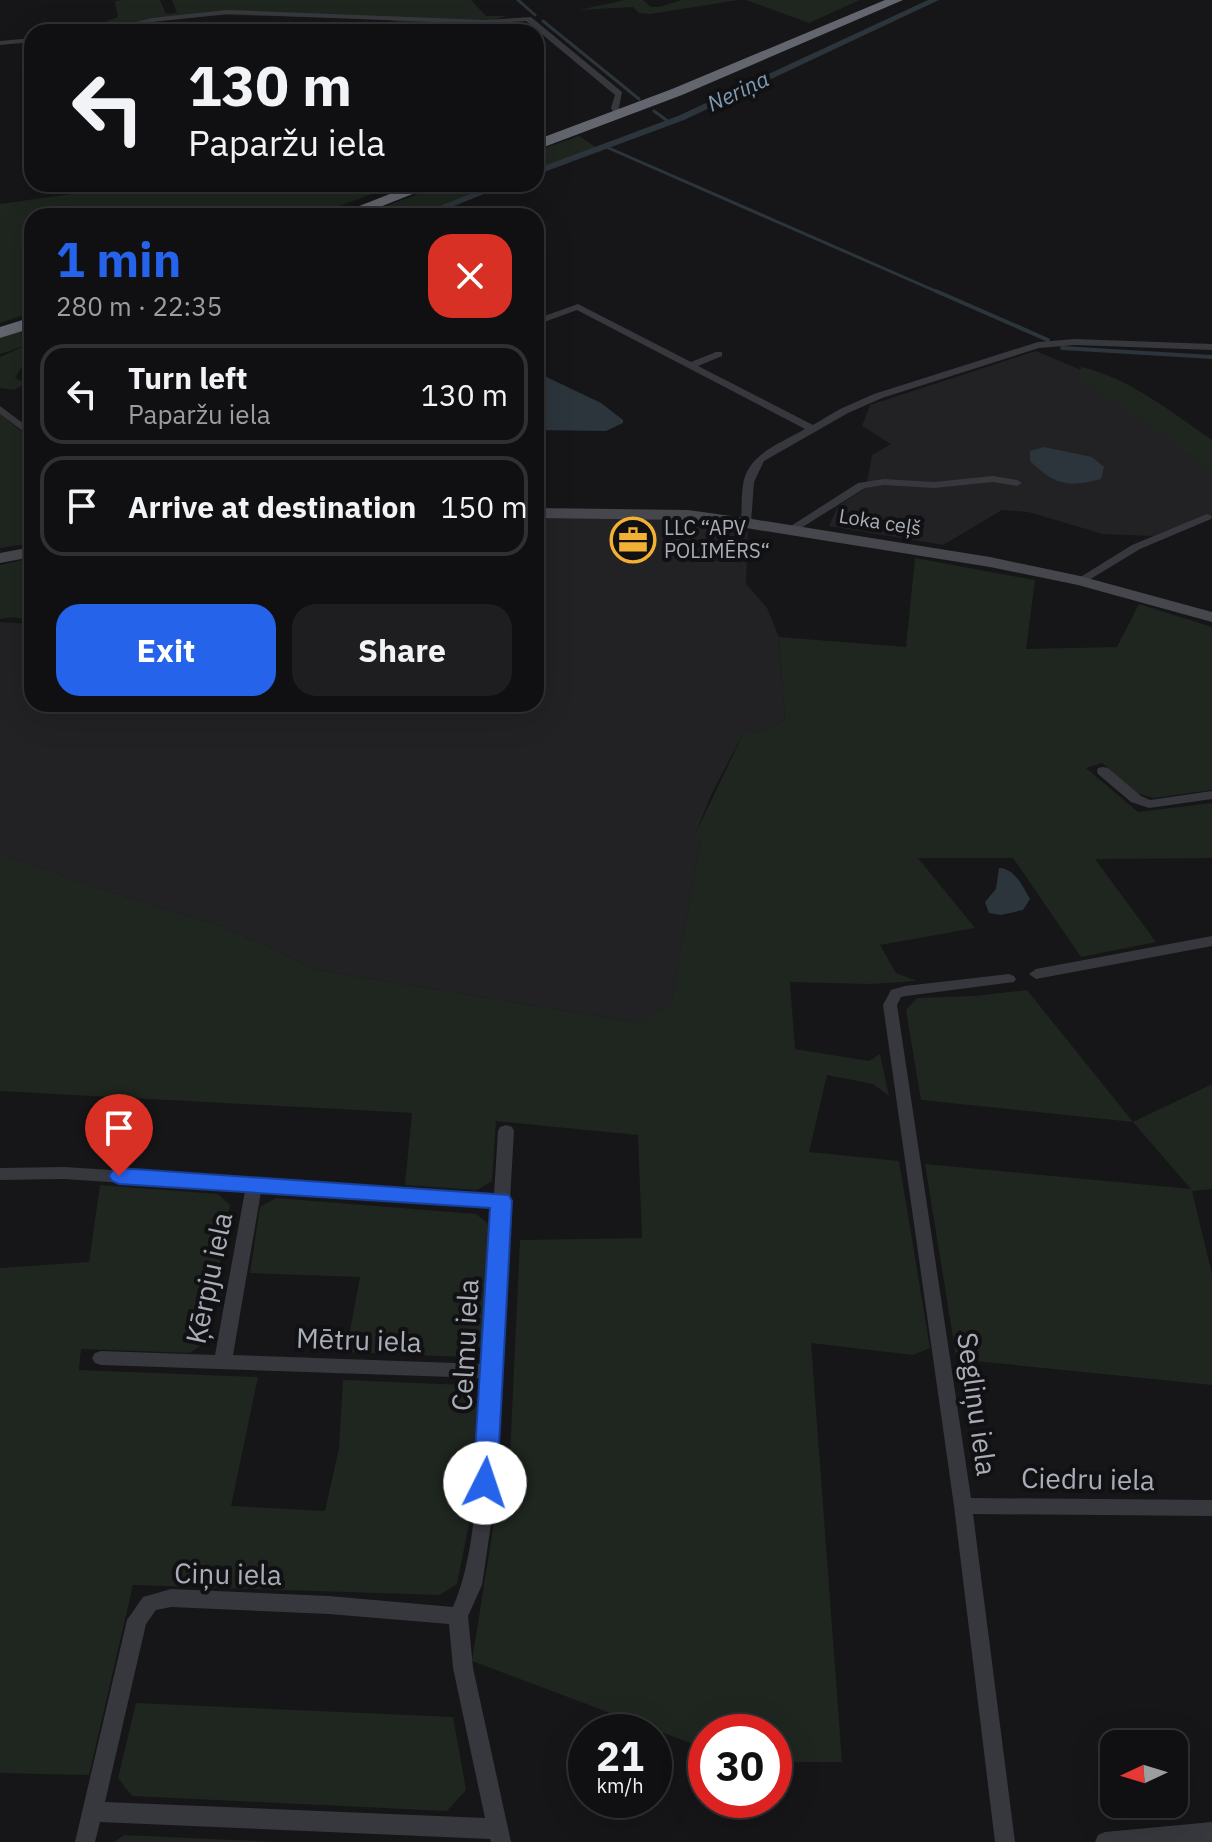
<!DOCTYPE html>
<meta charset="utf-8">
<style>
:root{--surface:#101012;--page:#1e1e20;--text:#f1f3f6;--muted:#9c9d9f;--line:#303032;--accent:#2563eb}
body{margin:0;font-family:"IBM Plex Sans",sans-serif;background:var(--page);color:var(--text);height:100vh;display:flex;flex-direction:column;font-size:30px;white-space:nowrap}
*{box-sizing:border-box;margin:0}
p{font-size:26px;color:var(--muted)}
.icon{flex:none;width:44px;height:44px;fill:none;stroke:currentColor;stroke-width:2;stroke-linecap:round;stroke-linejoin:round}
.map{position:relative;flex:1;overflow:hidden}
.drawer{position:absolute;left:24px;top:208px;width:520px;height:504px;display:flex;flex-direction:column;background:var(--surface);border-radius:24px;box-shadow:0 8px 32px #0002,0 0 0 2px var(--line)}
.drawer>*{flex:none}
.banner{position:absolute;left:24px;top:24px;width:520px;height:168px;border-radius:24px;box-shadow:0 8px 32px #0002,0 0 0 2px var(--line);background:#101012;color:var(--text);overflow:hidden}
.needle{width:52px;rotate:266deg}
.tools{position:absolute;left:1100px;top:1730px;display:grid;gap:16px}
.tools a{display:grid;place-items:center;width:88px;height:88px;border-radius:16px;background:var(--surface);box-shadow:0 8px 32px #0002,0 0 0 2px var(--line);font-size:40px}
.speed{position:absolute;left:568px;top:1714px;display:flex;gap:16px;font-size:40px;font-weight:700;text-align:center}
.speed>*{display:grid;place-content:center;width:104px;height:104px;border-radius:50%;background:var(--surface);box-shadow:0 8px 32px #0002,0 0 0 2px var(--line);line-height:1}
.speed small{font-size:20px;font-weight:400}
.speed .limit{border:12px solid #d22;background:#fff;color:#111}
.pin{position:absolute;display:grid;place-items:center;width:68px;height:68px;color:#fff;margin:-82px -34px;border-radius:50% 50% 50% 0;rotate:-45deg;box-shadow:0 0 8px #0007}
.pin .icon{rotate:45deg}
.me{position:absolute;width:88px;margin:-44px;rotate:4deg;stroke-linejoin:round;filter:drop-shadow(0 0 6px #0008)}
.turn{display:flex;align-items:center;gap:28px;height:168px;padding:0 32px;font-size:36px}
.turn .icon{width:104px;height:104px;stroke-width:2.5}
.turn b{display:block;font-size:56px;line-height:68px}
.round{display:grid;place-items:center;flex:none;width:84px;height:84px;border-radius:24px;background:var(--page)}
.head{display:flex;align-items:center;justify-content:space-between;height:136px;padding:0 32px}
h1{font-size:48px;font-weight:700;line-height:60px;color:var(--accent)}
.button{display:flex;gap:16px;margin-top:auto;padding:16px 32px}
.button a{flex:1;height:92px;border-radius:24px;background:var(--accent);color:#fff;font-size:32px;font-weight:700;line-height:92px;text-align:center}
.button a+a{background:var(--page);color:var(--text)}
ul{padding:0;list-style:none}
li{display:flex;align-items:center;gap:24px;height:100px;margin:0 16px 12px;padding:0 16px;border:4px solid var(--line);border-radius:24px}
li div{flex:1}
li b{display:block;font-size:30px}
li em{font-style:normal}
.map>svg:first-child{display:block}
.built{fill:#222225}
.green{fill:#1e261f}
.water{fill:#2c353c}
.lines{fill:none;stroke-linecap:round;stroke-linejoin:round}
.stream-far1{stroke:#2c353c;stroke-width:3}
.stream{stroke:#2c353c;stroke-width:4}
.canal{fill:#2c353c;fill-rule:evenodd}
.street{fill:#37383d;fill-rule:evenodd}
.secondary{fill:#45474d;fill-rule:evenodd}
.highway{fill:#63666e;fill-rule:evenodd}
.route{fill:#2563eb;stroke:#184099;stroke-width:2}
.labels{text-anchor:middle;stroke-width:8;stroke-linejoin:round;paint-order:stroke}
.far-street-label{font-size:20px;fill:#a8adb8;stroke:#111113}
.far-poi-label{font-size:20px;fill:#a8adb8;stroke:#111113;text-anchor:start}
.far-water-label{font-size:22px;font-style:italic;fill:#7f9bb3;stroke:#111113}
.near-street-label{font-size:28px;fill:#a8adb8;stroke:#111113}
</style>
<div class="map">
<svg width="1212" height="1842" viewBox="0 0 1212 1842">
<rect width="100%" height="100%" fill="#161618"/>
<!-- built -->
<path class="built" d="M 1036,351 L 1093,375 L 1212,456 L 1212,515 L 1153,536 L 1103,534 L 1028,512 L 1002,510 L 943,545 L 829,526 L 838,506 L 866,488 L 872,455 L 891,444 L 862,426 L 870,405 Z
M 536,517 L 659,519 L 748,531 L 746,584 L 767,608 L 779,637 L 785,719 L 767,731 L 744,732 L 711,795 L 694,838 L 701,839 L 671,1006 L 641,1023 L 318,970 L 224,927 L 107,891 L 0,854 L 0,622 L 32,624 L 32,704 L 536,704 Z"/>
<!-- green -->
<path class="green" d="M 124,0 L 160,0 L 166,14 L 177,13 L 172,0 L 471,0 L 486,16 L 507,16 L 488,21 L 407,24 L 384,19 L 224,15 L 96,26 L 118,17 L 115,1 Z
M 625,0 L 643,0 L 651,7 L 659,7 L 682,0 L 738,0 L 650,14 L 639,13 L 633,7 L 579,10 Z
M 746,0 L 860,0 L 809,23 Z
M 579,136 L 599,149 L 536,173 L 536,151 Z
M 143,184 L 225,184 L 240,188 L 271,184 L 400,184 L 311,216 L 32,216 L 32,312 L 0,323 L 0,204 Z
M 445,184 L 508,184 L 426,216 L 359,216 Z
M 32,327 L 32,362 L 22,366 L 15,378 L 26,383 L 14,390 L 0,388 L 0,357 L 27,345 L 0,354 L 0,338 Z
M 1081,367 C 1130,378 1171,412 1212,440 L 1212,472 L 1165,436 L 1078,378 Z
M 0,414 L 32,440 L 32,543 L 0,548 Z
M 32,558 L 32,621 L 13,617 L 0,619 L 0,565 Z
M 915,558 L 1035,580 L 1026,649 L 1117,647 L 1139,604 L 1212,627 L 1212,790 L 1153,798 L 1137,793 L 1102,763 L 1086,768 L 1138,812 L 1212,803 L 1212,858 L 1095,859 L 1156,942 L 1081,957 L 1013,858 L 918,858 L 975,928 L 880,945 L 896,973 L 917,981 L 870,984 L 790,982 L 795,1049 L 869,1061 L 880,1054 L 889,1096 L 873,1084 L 827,1075 L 809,1152 L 899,1161 L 930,1348 L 913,1355 L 811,1343 L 842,1762 L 774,1762 L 774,1732 L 706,1732 L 706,1749 L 472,1661 L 494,1522 L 507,1519 L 520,1240 L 642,1238 L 638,1135 L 496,1121 L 492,1181 L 477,1190 L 405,1185 L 412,1113 L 0,1091 L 0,854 L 107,891 L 224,927 L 318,970 L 641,1023 L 671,1005 L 701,839 L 693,839 L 744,732 L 766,731 L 785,719 L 779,637 L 906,647 Z
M 1027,990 L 1133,1122 L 1212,1084 L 1212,1189 L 1192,1191 L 1212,1274 L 1212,1385 L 975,1361 L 956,1356 L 925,1164 L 1191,1189 L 1133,1122 L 921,1100 L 906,1010 L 917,998 L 974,996 Z
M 100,1185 L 218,1194 L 230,1205 L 206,1342 L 190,1353 L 81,1349 L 79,1370 L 258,1377 L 231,1506 L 325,1511 L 339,1448 L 343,1380 L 465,1385 L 477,1398 L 470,1519 L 457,1584 L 440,1595 L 133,1585 L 89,1775 L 0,1773 L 0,1268 L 89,1262 Z
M 276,1198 L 476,1214 L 491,1226 L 481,1346 L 466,1357 L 346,1352 L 360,1277 L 250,1273 L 260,1207 Z
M 136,1703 L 453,1717 L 466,1790 L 447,1811 L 132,1796 L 118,1778 Z
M 124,1835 L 275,1842 L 114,1842 Z"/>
<!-- water -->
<path class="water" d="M 536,372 L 601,403 L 623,420 L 623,423 L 606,431 L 536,430 Z
M 1044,447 L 1092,457 L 1104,467 L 1101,479 C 1067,488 1055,485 1030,461 L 1030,451 Z
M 999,868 C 1016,869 1022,886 1030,899 L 1023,910 L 1001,915 L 989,913 L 985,902 L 996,889 Z"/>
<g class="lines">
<!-- stream-far1 -->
<path class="stream-far1" d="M 518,0 L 535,15
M 543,21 L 639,99
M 654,111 L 669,122
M 604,146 L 940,293"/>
<!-- stream -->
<path class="stream" d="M 936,291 L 1048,340
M 1062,348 L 1212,357"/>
<!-- canal -->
<path class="canal" d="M 928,0 L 939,0 L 684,120 L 536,175 L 536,169 L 678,116 Z
M 495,184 L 509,184 L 429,216 L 415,216 Z"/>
<!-- street -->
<path class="street" d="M 227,10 L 486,20 L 531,17 L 622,92 L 619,108 L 622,114 L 615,116 L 611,108 L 615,95 L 526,21 L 486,24 L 227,14 L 152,22 L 108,32 L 94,32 L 152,18 Z
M 32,38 L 32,42 L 0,45 L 0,41 Z
M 578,304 L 691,362 L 716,352 L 722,352 L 722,356 L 698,366 L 813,425 L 840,409 L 874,394 L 1038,342 L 1075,339 L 1212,344 L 1212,350 L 1075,345 L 1039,348 L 882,398 L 848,413 L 764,461 L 754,482 L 751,523 L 746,526 L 741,523 C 742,510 741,498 743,485 C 747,454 781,443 805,429 L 577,310 L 536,325 L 536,319 Z
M 0,406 L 32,430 L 32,438 L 0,414 Z
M 993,476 L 1017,480 L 1022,483 L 1017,486 L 993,482 L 934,488 L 884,485 L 865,488 L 793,533 L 785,533 L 783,531 L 858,483 L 884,479 L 934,482 Z
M 1207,514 L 1212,516 L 1211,519 L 1140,549 L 1084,583 L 1080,584 L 1074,581 L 1132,545 Z
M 1103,767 L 1108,768 L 1141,796 L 1150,800 L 1212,791 L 1212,799 L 1149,808 L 1131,802 L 1098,774 L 1097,771 L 1098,768 Z
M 1212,936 L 1212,946 L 1036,979 L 1029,974 L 1036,969 Z
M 1009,974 L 1014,976 L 1016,979 L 1014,982 L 906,996 L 901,997 L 897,1005 L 971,1498 L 1212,1500 L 1212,1516 L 973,1514 L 1015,1842 L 995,1842 L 954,1506 L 883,1005 L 891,990 L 905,986 Z
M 506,1125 L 512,1127 L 514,1131 L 491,1524 L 482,1585 L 468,1616 L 473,1668 L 511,1842 L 491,1842 L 490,1839 L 100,1822 L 95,1842 L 75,1842 L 127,1620 L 143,1597 L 171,1589 L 329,1596 L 453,1607 C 480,1546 478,1446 482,1378 L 101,1365 L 95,1363 L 92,1358 L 95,1353 L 101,1351 L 215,1355 L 245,1191 L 64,1179 L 0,1180 L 0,1168 L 64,1167 L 494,1194 L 498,1131 L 500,1127 ZM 261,1192 L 493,1207 L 483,1364 L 233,1355 ZM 171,1607 L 329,1614 L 449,1624 L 453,1668 L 485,1818 L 105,1802 L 146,1624 L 156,1610 Z
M 1212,1822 L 1212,1842 L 1095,1842 L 1098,1835 L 1105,1832 Z"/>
<!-- secondary -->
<path class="secondary" d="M 536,508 L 688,510 L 746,518 L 990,557 L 1080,576 L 1212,612 L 1212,622 L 1078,585 L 990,567 L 746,528 L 688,520 L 536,518 Z
M 32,547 L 32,557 L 0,563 L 0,553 Z"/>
<!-- highway -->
<path class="highway" d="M 885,0 L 903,0 L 682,95 L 536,150 L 536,140 L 672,89 Z
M 415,184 L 438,184 L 357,216 L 334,216 Z
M 32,317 L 32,328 L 0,338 L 0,327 Z"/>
</g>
<!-- route -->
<path class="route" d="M 119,1168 L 509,1195 L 512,1201 L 497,1483 L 493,1490 L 485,1493 L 476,1490 L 473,1483 L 490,1208 L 119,1184 L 112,1181 L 109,1176 L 112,1171 Z"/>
<!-- icons -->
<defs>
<g id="office-ring" transform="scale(2.3)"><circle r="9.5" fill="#111113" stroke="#f2b134" stroke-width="1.5"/><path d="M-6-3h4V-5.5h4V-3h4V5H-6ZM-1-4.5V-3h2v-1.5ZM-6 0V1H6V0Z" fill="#f2b134"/></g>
</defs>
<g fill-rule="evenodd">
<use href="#office-ring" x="633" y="540"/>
</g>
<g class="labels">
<!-- far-street labels -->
<g class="far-street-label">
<text transform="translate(880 522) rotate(9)" y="7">Loka ceļš</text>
</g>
<!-- far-poi labels -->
<g class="far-poi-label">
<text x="664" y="535">LLC “APV<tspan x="664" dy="23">POLIMĒRS“</tspan></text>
</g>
<!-- far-water labels -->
<g class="far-water-label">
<text transform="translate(738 91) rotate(-25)" y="8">Neriņa</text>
</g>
<!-- near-street labels -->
<g class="near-street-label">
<text transform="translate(209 1278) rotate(-78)" y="10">Ķērpju iela</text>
<text transform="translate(359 1340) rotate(2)" y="10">Mētru iela</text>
<text transform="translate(465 1345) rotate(-87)" y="10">Celmu iela</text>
<text transform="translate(977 1404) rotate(82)" y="10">Segliņu iela</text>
<text transform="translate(1088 1479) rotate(1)" y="10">Ciedru iela</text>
<text transform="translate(228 1574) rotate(1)" y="10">Ciņu iela</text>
</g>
</g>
</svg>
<div class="tools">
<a><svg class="needle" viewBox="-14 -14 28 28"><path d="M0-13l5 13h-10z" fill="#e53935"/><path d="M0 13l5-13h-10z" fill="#9c9d9f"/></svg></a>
</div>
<div class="speed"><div>21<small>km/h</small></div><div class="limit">30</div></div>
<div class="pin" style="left:119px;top:1176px;background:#d93025"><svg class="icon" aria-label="arrive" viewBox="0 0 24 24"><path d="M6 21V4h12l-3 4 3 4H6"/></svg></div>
<svg class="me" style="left:485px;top:1483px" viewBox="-20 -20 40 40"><circle r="19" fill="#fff"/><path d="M0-13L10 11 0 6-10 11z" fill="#2563eb"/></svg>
<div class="banner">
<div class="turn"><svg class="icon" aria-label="left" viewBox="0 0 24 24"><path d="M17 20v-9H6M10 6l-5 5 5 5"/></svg><div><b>130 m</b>Paparžu iela</div></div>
</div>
<section class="drawer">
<div class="head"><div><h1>1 min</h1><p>280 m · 22:35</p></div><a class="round" style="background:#d93025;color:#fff"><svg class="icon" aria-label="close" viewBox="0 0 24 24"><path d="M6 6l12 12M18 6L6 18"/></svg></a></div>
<ul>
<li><svg class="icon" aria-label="left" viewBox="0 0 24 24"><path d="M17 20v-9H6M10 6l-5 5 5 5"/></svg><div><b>Turn left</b><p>Paparžu iela</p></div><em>130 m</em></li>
<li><svg class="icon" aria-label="arrive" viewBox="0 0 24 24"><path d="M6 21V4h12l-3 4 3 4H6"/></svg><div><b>Arrive at destination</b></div><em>150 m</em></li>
</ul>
<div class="button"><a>Exit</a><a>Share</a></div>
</section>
</div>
